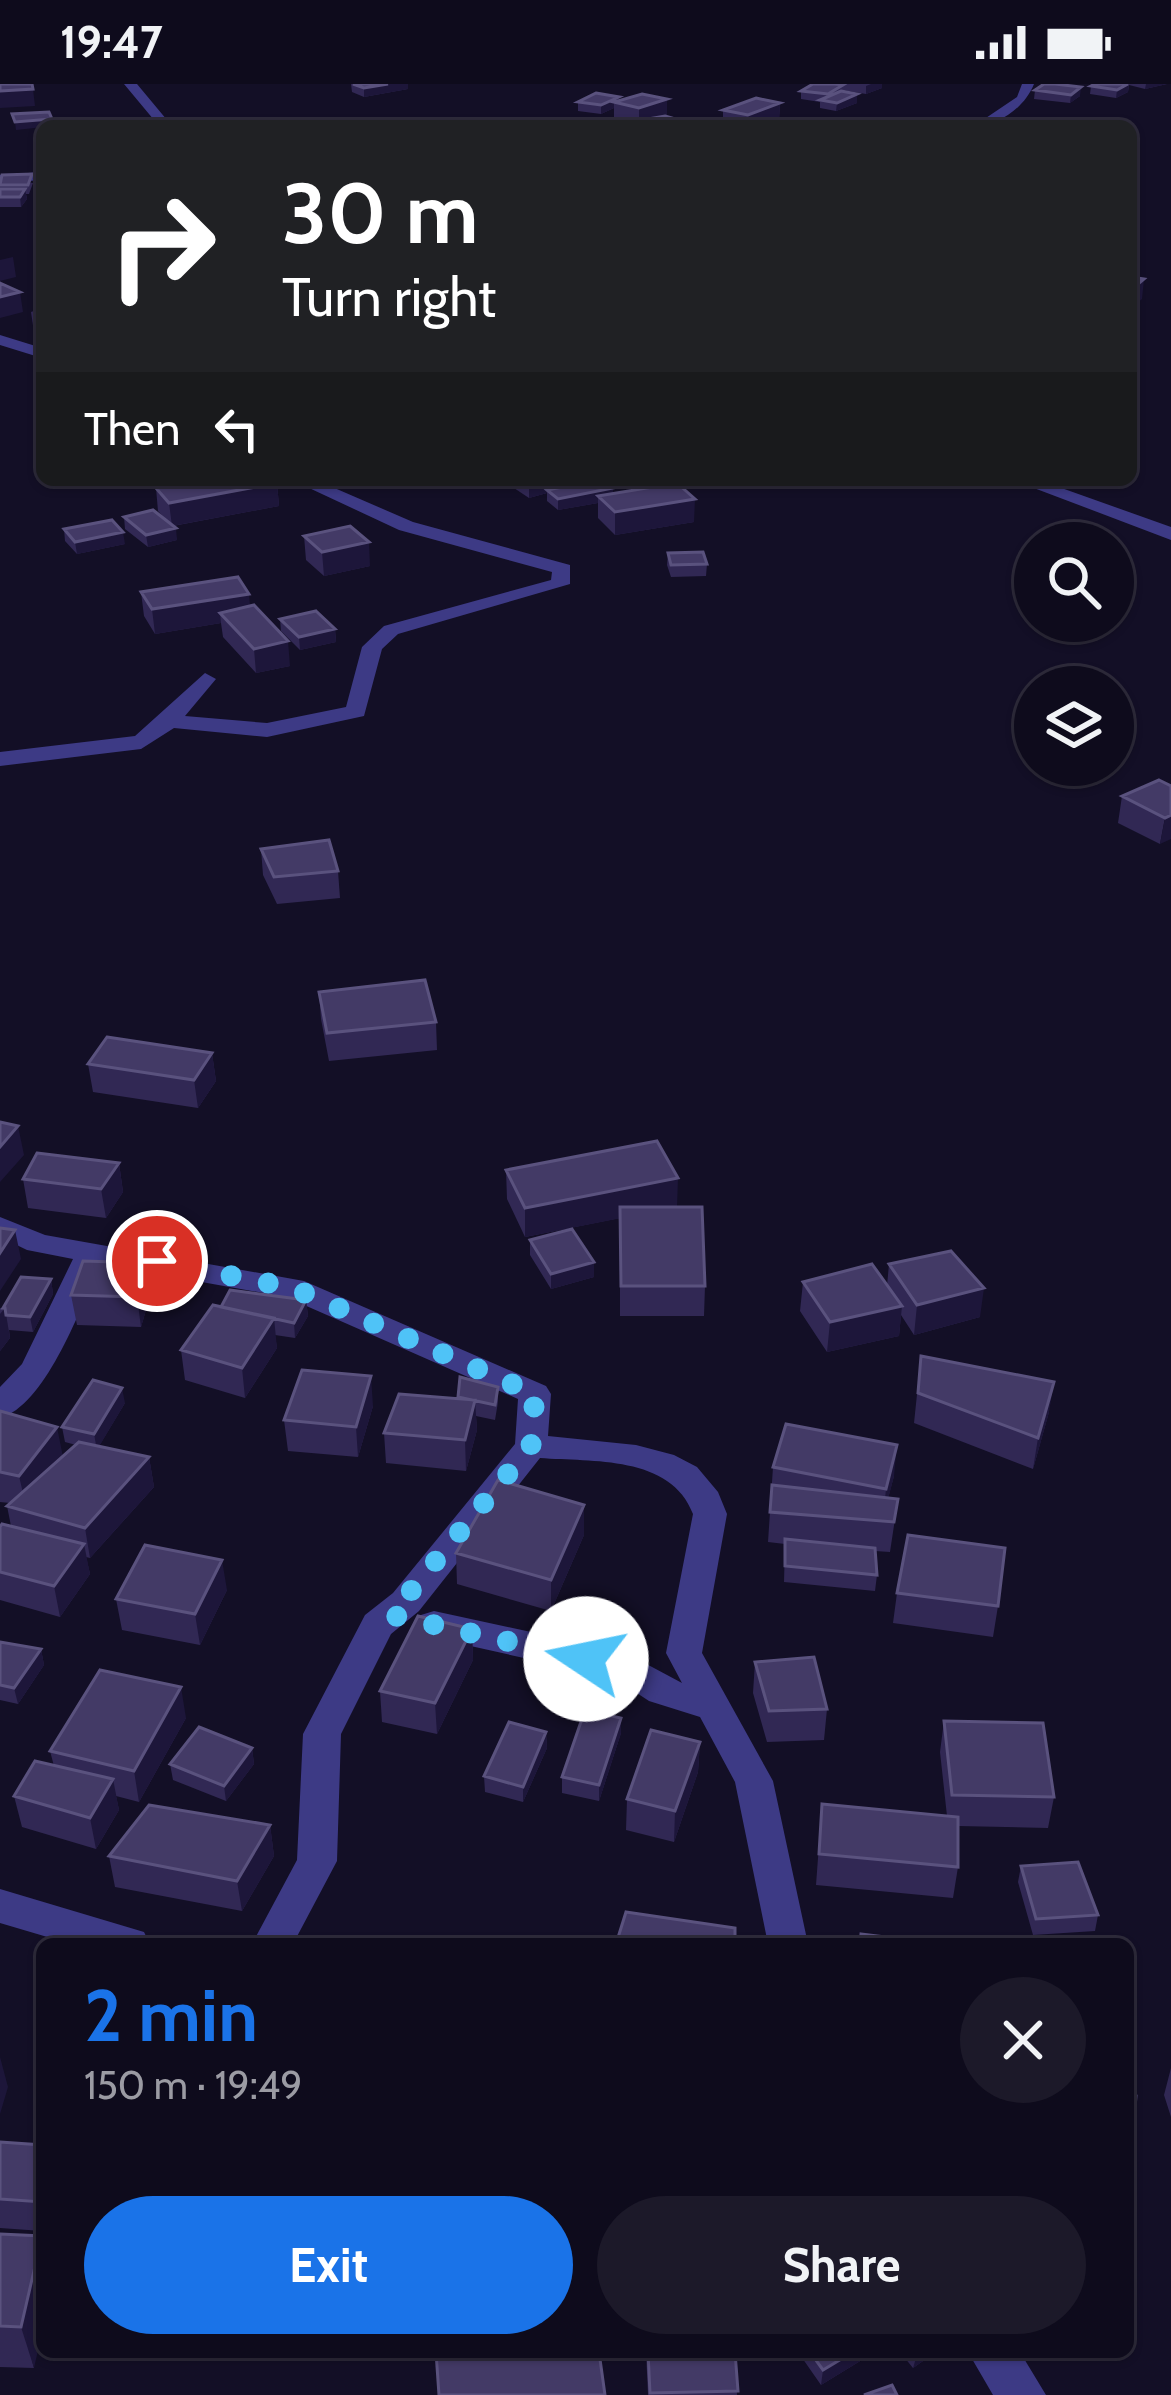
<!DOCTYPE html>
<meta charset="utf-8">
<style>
:root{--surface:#0e0b1c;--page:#1c1929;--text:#f1f3f6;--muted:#9b9ba3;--line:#2e2b3b;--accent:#1a73e8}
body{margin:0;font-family:Cabin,sans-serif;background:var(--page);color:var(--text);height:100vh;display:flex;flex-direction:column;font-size:45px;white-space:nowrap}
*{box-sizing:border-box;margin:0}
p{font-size:39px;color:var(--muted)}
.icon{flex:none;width:66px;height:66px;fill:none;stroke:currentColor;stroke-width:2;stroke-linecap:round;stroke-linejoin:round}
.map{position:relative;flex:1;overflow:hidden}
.drawer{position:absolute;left:36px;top:1854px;width:1098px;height:420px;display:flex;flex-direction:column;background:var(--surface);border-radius:18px;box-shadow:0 3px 9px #0004,0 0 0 3px var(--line)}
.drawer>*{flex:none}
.guide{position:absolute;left:36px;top:36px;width:1101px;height:366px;border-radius:18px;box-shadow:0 3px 9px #0004,0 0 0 3px var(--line);background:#202124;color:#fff;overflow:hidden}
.fabs{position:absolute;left:1014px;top:438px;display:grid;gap:24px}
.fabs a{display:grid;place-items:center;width:120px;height:120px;border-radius:50%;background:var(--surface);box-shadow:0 3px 9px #0004,0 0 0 3px var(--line);font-size:60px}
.pin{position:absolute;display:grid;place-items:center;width:102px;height:102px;color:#fff;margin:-51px;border:6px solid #fff;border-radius:50%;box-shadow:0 3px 12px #0007}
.me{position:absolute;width:132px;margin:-66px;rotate:281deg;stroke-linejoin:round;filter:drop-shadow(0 0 9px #0008)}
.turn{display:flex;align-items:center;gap:42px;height:252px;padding:0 48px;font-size:54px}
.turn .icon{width:156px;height:156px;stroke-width:2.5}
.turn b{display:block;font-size:84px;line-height:102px}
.then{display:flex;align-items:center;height:114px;padding:0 48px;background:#0003;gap:24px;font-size:45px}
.round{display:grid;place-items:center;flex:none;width:126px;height:126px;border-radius:63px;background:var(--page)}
.summary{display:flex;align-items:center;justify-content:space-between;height:204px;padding:0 48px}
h1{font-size:72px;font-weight:700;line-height:90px;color:var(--accent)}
.action{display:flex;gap:24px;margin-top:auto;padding:24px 48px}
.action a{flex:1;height:138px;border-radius:72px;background:var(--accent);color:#fff;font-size:48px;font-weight:700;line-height:138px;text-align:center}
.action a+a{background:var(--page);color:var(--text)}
.status{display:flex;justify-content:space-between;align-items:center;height:84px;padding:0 60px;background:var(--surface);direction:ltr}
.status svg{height:33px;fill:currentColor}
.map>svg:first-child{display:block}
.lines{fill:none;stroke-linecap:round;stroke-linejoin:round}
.minor{fill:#3d3a85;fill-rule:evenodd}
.wall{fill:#312854}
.shaded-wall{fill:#1d163a}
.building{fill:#433a66;stroke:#5a527e;stroke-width:3}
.route{stroke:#4fc3f7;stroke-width:21;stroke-dasharray:0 37.8}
</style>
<div class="status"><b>19:47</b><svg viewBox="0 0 49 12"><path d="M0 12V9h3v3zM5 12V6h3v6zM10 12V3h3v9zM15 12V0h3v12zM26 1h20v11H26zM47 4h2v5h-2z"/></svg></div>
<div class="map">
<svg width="1171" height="2311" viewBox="0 0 1171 2311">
<rect width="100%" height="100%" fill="#130f26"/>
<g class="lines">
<!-- minor -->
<path class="minor" d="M 124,0 L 137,0 L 172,42 L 159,42 Z
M 1022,0 L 1034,0 C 1025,23 999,42 974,42 L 1017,13 Z
M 42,88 L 42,96 L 0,99 L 0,91 Z
M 0,251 L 42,264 L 42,274 L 0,261 Z
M 292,396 L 316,396 L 413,438 L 570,481 L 570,500 L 398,550 L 382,565 L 364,632 L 267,653 L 174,644 L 141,665 L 0,682 L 0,668 L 135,652 L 205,589 L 216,595 L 185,632 L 267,639 L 346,623 L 362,563 L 384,542 L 551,496 L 552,488 L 399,446 Z
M 1013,396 L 1039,396 L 1171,443 L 1171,456 Z
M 0,1133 L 45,1151 L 304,1197 L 546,1302 L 551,1310 L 548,1352 L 636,1361 L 674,1371 L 697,1383 L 718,1408 L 727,1430 L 702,1569 L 773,1697 L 808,1860 L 768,1860 L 735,1698 L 700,1633 L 649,1617 L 614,1594 L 421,1551 L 416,1541 L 421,1531 L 434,1527 L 624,1568 L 682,1599 L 666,1569 L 693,1430 C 671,1371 592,1378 540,1374 L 419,1527 L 391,1550 L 341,1650 L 337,1777 L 293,1860 L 252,1860 L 297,1776 L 303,1650 L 365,1531 L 393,1509 L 515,1360 L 518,1315 L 286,1213 L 101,1180 C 81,1221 47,1321 0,1334 L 0,1303 L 22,1280 L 73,1175 L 27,1166 L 0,1153 Z
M 0,1805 L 144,1848 L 150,1860 L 71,1860 L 0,1839 Z
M 968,2268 L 1020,2268 L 1046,2311 L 993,2311 Z"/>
</g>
<!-- wall -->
<path class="wall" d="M 351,0 L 408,0 L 408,5 L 364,13 L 352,8 Z
M 842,0 L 882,0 L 882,4 L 866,10 L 842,6 L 857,10 L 857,19 L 836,27 L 820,24 L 820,18 L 801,15 L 801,7 Z
M 1095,0 L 1167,0 L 1145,5 L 1129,1 L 1128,8 L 1116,14 L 1090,10 L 1091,2 Z
M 1063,1 L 1080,12 L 1070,19 L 1034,15 L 1035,6 Z
M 619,17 L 667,32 L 679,42 L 648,42 L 648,39 L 639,41 L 614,36 L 614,24 L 601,30 L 578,27 L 578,18 Z
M 780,19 L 779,36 L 769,40 L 795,42 L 723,42 L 723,26 Z
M 0,96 L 33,99 L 29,110 L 26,110 L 27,115 L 21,123 L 0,123 Z
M 42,224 L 42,250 L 34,248 L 31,228 Z
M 511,396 L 552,397 L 552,405 L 613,404 L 613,409 L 694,438 L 615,451 L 598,434 L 598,419 L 558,426 L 547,417 L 547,409 L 529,414 L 511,402 Z
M 277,399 L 279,422 L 173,442 L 177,456 L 148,463 L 125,445 L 124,433 L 167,437 L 158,427 L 156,404 Z
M 64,445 L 125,460 L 77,470 L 65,457 Z
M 304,452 L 370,482 L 324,492 L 306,476 Z
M 668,469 L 707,480 L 706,492 L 671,493 L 667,481 Z
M 141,508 L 250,522 L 290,582 L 256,589 L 223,553 L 221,539 L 155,550 L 144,532 Z
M 280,535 L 335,545 L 336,558 L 300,566 L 281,547 Z
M 1171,702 L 1160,760 L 1118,739 L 1122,712 Z
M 261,765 L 338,787 L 340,814 L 277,820 L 263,791 Z
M 319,908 L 436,938 L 437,966 L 329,977 L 321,935 Z
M 212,969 L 216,997 L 198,1024 L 93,1008 L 88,980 Z
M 119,1079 L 123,1108 L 106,1134 L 28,1124 L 23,1095 Z
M 506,1086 L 677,1123 L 705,1202 L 704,1232 L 620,1232 L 620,1134 L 525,1153 L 507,1115 Z
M 530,1156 L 594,1193 L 551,1205 L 530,1171 Z
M 889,1180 L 980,1233 L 914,1251 L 901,1231 L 899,1252 L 827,1268 L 800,1227 L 803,1198 L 887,1202 Z
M 51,1195 L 53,1210 L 33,1248 L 9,1246 L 10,1254 L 0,1267 L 0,1224 L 3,1224 Z
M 151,1209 L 141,1243 L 77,1241 L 71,1211 Z
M 306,1216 L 308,1232 L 295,1254 L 275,1251 L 277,1264 L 245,1314 L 185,1296 L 181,1266 L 221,1223 Z
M 921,1272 L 1049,1328 L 1033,1385 L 914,1339 Z
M 498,1303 L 498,1318 L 495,1336 L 476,1332 L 477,1346 L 466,1387 L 386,1379 L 384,1349 Z
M 125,1319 L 99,1362 L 149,1373 L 154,1403 L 90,1474 L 86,1473 L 90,1490 L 60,1533 L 0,1516 L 0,1443 L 11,1442 L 7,1422 L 10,1419 L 0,1418 L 0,1327 L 63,1372 L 76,1361 L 65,1358 L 62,1343 Z
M 373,1322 L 358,1373 L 288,1367 L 284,1336 Z
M 773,1383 L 894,1392 L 888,1414 L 898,1415 L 890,1468 L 875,1467 L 877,1491 L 875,1507 L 784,1498 L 785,1460 L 768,1458 Z
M 584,1451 L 551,1527 L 457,1500 L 456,1469 Z
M 227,1506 L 200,1561 L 122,1546 L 116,1515 Z
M 897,1509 L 998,1522 L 993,1553 L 893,1539 Z
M 472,1545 L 473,1576 L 437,1650 L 382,1638 L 380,1607 Z
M 0,1558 L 41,1565 L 44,1581 L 18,1620 L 0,1616 Z
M 755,1578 L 827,1625 L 824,1656 L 767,1658 L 753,1609 Z
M 186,1634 L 139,1718 L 116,1712 L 119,1726 L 96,1765 L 22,1743 L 14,1712 L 54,1682 L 50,1667 Z
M 621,1634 L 621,1649 L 599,1717 L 562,1709 L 562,1693 Z
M 944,1637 L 1054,1713 L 1048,1744 L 958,1742 L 958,1783 L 953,1814 L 816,1801 L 822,1720 L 947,1732 L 940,1668 Z
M 546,1648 L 547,1664 L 523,1718 L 485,1708 L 484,1692 Z
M 700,1658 L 698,1688 L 674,1758 L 626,1746 L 627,1715 Z
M 252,1664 L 254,1680 L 226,1717 L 173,1696 L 170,1680 Z
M 270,1741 L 274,1772 L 242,1827 L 115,1803 L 109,1772 Z
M 1021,1782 L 1098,1831 L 1095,1847 L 1033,1851 L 1018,1798 Z
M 1171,1984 L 1171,2033 L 1164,2011 Z
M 0,2058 L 42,2061 L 42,2147 L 0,2144 Z
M 0,2150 L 34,2284 L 0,2283 Z
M 646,2268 L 735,2268 L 737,2311 L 648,2311 Z
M 798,2268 L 870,2268 L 870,2271 L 821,2301 Z
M 900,2268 L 936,2268 L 913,2284 Z"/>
<!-- shaded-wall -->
<path class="shaded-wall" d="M 388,0 L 408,0 L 408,5 L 364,13 L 364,4 Z
M 871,0 L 882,0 L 882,4 L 866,10 L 866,2 Z
M 1129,0 L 1128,8 L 1116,14 L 1117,6 Z
M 1146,0 L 1167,0 L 1145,5 Z
M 1081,3 L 1080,12 L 1070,19 L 1071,11 Z
M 33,5 L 35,22 L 0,24 L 0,7 Z
M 857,10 L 857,19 L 836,27 L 837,19 Z
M 619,13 L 619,19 L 614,18 L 614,24 L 601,30 L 601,21 Z
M 667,15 L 667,33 L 648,35 L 648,39 L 639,41 L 639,24 Z
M 780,19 L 779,36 L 763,42 L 747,42 L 748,31 Z
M 52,35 L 53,42 L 16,46 L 15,38 Z
M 679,36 L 679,42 L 662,42 L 662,40 Z
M 25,105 L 27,115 L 21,123 L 20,113 Z
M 13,173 L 16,193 L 0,197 L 0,176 Z
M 1144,195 L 1142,215 L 1131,224 L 1131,206 Z
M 20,208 L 23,228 L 0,234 L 0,210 Z
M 552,397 L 552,408 L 547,406 L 547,409 L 529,414 L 529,402 Z
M 277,399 L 279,422 L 172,442 L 169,419 Z
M 613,404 L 613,416 L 598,412 L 598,419 L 558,426 L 558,415 Z
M 695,415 L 694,438 L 615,451 L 615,428 Z
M 176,444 L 177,456 L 148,463 L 146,451 Z
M 123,448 L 125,460 L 77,470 L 75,458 Z
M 369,458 L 370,482 L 324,492 L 322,468 Z
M 249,510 L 251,534 L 220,529 L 221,539 L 155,550 L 152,525 Z
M 335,545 L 336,558 L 300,566 L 299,553 Z
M 288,557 L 290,582 L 256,589 L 254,565 Z
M 1171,731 L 1171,755 L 1160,760 L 1165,734 Z
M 212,969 L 216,997 L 198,1024 L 194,996 Z
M 18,1042 L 24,1071 L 0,1098 L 0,1063 Z
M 119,1079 L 123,1108 L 106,1134 L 101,1105 Z
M 678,1094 L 677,1123 L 525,1153 L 525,1124 Z
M 15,1146 L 21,1175 L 0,1207 L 0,1169 Z
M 594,1178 L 594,1193 L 551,1205 L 551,1190 Z
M 147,1179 L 151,1209 L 141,1243 L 137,1213 Z
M 51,1195 L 53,1210 L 33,1248 L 30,1233 Z
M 984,1204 L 980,1233 L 914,1251 L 917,1221 Z
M 306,1216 L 308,1232 L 295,1254 L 294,1239 Z
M 902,1222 L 899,1252 L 827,1268 L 830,1238 Z
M 5,1224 L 10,1254 L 0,1267 L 0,1230 Z
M 274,1234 L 277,1264 L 245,1314 L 242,1284 Z
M 371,1292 L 373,1322 L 358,1373 L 356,1343 Z
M 1054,1298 L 1049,1328 L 1033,1385 L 1038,1354 Z
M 122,1304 L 125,1319 L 97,1366 L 94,1350 Z
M 475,1316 L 477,1346 L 466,1387 L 465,1356 Z
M 57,1343 L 63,1373 L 26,1422 L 19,1392 Z
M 897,1361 L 894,1392 L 883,1435 L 886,1405 Z
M 149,1373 L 154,1403 L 90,1474 L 85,1444 Z
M 584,1421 L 584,1451 L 551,1527 L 551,1496 Z
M 84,1460 L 90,1490 L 60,1533 L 54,1502 Z
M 222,1476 L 227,1506 L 200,1561 L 195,1530 Z
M 472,1545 L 473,1576 L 437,1650 L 435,1619 Z
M 41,1565 L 44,1581 L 18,1620 L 14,1604 Z
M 181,1603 L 186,1634 L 139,1718 L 134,1687 Z
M 621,1634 L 621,1649 L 599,1717 L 599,1701 Z
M 546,1648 L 547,1664 L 523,1718 L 523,1703 Z
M 700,1658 L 698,1688 L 674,1758 L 675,1727 Z
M 252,1664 L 254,1680 L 226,1717 L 224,1702 Z
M 113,1695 L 119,1726 L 96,1765 L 90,1734 Z
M 270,1741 L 274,1772 L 242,1827 L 237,1797 Z
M 0,1973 L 8,2003 L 0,2030 Z
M 42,2157 L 42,2249 L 34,2284 L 21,2243 Z
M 853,2268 L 870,2268 L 870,2271 L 821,2301 L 823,2286 Z
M 918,2268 L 936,2268 L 913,2284 Z"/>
<!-- building -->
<path class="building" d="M 0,0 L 32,0 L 33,5 L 0,7 Z
M 353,0 L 388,0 L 364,4 Z
M 813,0 L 835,0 L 843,1 L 828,10 L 801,7 Z
M 1044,0 L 1055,0 L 1081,3 L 1071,11 L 1035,6 Z
M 1095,0 L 1128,0 L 1117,6 L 1091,2 Z
M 841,7 L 857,10 L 837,19 L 820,16 Z
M 596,9 L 619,13 L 601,21 L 578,18 Z
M 642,10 L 667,15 L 639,24 L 614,18 Z
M 756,14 L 780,19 L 748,31 L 723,26 Z
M 49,28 L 52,35 L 15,38 L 12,30 Z
M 665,32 L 679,36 L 662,40 L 648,35 Z
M 776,38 L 795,42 L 762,42 Z
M 32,90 L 28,101 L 0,101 L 2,91 Z
M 0,105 L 25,105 L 20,113 L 0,113 Z
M 1131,193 L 1144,195 L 1131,206 Z
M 0,199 L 20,208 L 0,213 Z
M 202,396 L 273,396 L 277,399 L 169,419 L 156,404 Z
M 519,396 L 551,396 L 552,397 L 529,402 Z
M 599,396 L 602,396 L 613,404 L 558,415 L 547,406 Z
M 677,399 L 695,415 L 615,428 L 598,412 Z
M 153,426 L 176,444 L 146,451 L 124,433 Z
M 112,436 L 123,448 L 75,458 L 64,445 Z
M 350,442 L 369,458 L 322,468 L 304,452 Z
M 703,468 L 707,480 L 671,481 L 668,469 Z
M 238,493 L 249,510 L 152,525 L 141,508 Z
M 254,521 L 288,557 L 254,565 L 220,529 Z
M 316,527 L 335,545 L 299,553 L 280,535 Z
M 1159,696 L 1171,702 L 1171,731 L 1165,734 L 1122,712 Z
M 329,756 L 338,787 L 274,793 L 261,765 Z
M 425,896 L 436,938 L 327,949 L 319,908 Z
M 107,953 L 212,969 L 194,996 L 88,980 Z
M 0,1038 L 18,1042 L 0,1063 Z
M 657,1057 L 678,1094 L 525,1124 L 506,1086 Z
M 37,1069 L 119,1079 L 101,1105 L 23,1095 Z
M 620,1123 L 702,1123 L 705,1202 L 621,1202 Z
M 0,1144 L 15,1146 L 0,1169 Z
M 572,1145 L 594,1178 L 551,1190 L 530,1156 Z
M 951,1167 L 984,1204 L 917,1221 L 889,1180 Z
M 83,1177 L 147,1179 L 137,1213 L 71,1211 Z
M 872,1180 L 902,1222 L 830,1238 L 803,1198 Z
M 21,1193 L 51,1195 L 30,1233 L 6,1231 L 5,1224 L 3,1224 Z
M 230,1206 L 306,1216 L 294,1239 L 221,1223 Z
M 213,1221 L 274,1234 L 242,1284 L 181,1266 Z
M 921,1272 L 1054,1298 L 1038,1354 L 918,1309 Z
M 302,1286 L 371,1292 L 356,1343 L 284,1336 Z
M 460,1293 L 498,1303 L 495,1321 L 458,1313 Z
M 93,1296 L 122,1304 L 94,1350 L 62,1343 Z
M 399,1310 L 475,1316 L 465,1356 L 384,1349 Z
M 0,1327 L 57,1343 L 19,1392 L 0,1388 Z
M 786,1340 L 897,1361 L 886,1405 L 773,1383 Z
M 79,1358 L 149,1373 L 85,1444 L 7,1422 Z
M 498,1396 L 584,1421 L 551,1496 L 456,1469 Z
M 772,1401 L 898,1415 L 894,1438 L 770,1428 Z
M 2,1440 L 84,1460 L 54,1502 L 0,1488 L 0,1443 Z
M 908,1451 L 1005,1464 L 998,1522 L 897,1509 Z
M 785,1455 L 875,1464 L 877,1491 L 785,1482 Z
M 145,1461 L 222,1476 L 195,1530 L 116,1515 Z
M 418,1532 L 472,1545 L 435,1619 L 380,1607 Z
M 0,1558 L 41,1565 L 14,1604 L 0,1601 Z
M 814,1573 L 827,1625 L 769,1627 L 755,1578 Z
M 100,1586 L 181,1603 L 134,1687 L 50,1667 Z
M 585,1626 L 621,1634 L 599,1701 L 562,1693 Z
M 944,1637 L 1043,1639 L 1054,1713 L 952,1711 Z
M 509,1638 L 546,1648 L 523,1703 L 484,1692 Z
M 199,1643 L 252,1664 L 224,1702 L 170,1680 Z
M 651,1646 L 700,1658 L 675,1727 L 627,1715 Z
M 35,1677 L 113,1695 L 90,1734 L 14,1712 Z
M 822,1720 L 958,1733 L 958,1783 L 819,1770 Z
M 149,1721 L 270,1741 L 237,1797 L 109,1772 Z
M 1078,1778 L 1098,1831 L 1036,1835 L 1021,1782 Z
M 626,1828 L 735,1844 L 735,1860 L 616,1860 Z
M 861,1850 L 942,1860 L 860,1860 Z
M 1128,2010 L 1136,2012 L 1130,2084 L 1128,2084 Z
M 0,2058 L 42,2061 L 42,2118 L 0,2115 Z
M 0,2150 L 42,2152 L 21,2243 L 0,2242 Z
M 436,2268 L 599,2268 L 605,2311 L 439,2311 Z
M 648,2268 L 735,2268 L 738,2307 L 650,2309 Z
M 810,2268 L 853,2268 L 823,2286 Z
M 892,2301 L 897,2311 L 864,2311 Z"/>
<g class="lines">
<!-- route -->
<path class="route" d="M 157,1177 L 293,1204 L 535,1310 L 531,1362 L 391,1531 L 586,1575"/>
</g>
</svg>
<div class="fabs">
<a><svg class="icon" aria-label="search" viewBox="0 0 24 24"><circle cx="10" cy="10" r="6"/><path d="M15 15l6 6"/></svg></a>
<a><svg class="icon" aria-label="layers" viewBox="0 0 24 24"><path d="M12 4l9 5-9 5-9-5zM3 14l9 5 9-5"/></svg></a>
</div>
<div class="pin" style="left:157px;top:1177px;background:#d93025"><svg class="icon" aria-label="arrive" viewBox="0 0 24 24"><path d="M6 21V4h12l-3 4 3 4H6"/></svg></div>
<svg class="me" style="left:586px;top:1575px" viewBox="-20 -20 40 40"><circle r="19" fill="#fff"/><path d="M0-13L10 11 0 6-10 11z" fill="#4fc3f7"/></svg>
<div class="guide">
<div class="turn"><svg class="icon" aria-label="right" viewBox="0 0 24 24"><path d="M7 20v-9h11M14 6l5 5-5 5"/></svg><div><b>30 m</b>Turn right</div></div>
<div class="then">Then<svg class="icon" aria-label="left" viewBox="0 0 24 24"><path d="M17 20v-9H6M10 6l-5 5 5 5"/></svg></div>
</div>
<section class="drawer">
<div class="summary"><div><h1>2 min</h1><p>150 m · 19:49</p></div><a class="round"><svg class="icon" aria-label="close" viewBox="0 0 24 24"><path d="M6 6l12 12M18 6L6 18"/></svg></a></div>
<div class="action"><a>Exit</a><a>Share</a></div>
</section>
</div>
